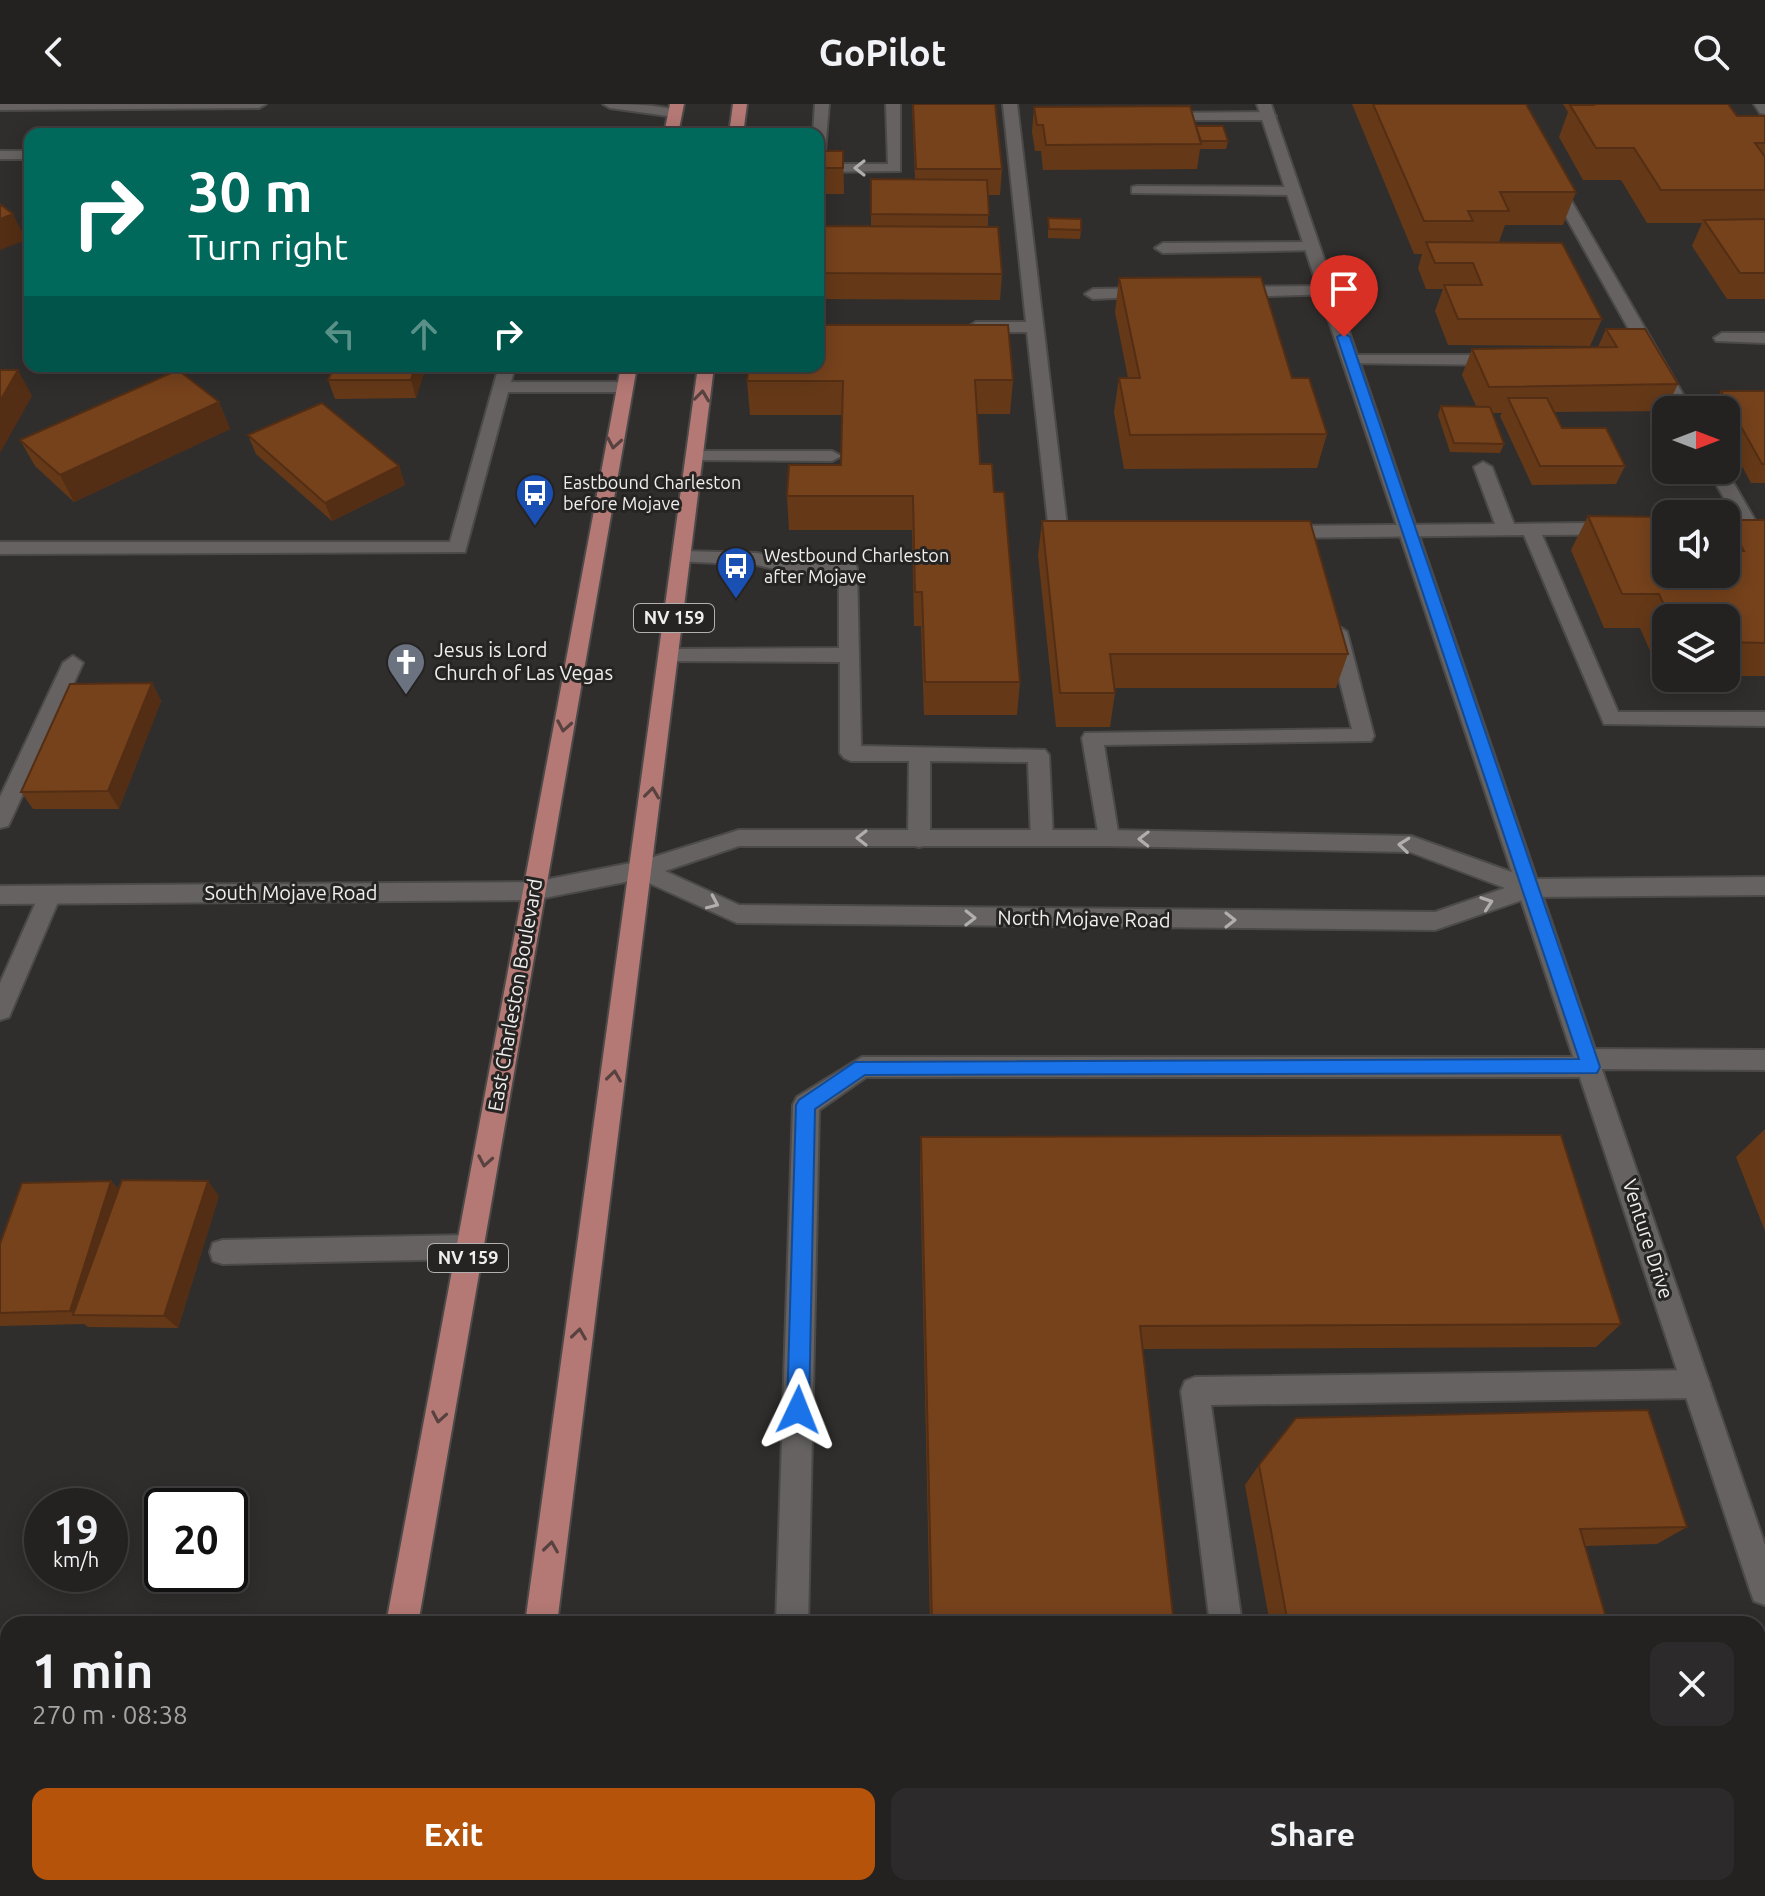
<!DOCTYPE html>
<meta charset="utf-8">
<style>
:root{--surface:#242221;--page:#2c2a2a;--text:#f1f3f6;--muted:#a3a4a5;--line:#413f3f;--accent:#b45309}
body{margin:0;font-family:Ubuntu,sans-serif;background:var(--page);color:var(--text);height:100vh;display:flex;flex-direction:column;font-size:30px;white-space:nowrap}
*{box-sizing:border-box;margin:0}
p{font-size:26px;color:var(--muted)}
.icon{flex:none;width:44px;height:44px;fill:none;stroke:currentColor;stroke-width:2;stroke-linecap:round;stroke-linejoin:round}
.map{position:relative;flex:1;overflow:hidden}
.sheet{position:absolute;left:0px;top:1512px;width:1766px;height:280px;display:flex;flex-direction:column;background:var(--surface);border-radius:24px 24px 0 0;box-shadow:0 4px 20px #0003,0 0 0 2px var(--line)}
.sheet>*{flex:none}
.hud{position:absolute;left:24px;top:24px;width:800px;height:244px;border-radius:16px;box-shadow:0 4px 20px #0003,0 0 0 2px var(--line);background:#00695c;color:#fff;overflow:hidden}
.needle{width:52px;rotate:90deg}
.fabs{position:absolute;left:1652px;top:292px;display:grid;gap:16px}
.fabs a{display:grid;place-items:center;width:88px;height:88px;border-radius:16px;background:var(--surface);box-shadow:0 4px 20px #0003,0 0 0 2px var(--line);font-size:40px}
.speed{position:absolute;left:24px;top:1384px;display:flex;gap:16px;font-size:40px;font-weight:700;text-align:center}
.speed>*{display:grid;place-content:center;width:104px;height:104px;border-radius:50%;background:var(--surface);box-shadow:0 4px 20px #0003,0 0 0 2px var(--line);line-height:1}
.speed small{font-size:20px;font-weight:400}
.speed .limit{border:4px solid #111;border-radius:12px;background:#fff;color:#111}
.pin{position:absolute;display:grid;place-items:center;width:68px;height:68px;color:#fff;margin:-82px -34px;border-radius:50% 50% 50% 0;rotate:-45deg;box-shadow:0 0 8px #0007}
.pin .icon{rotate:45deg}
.me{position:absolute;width:88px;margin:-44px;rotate:2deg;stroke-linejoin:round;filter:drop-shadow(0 0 6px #0008)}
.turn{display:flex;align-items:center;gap:28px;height:168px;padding:0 32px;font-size:36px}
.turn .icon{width:104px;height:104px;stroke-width:2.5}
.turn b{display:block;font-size:56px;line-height:68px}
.lanes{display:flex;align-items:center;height:76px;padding:0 32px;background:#0003;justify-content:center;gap:40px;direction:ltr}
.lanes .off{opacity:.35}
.round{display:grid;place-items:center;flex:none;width:84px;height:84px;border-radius:16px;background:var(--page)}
.head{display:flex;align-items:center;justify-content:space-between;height:136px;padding:0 32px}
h1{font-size:48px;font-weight:700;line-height:60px}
.action{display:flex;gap:16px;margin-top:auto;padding:16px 32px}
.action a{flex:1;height:92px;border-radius:16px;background:var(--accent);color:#fff;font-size:32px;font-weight:700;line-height:92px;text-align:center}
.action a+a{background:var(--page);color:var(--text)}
header{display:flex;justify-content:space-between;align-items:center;height:104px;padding:0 32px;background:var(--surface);font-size:36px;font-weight:700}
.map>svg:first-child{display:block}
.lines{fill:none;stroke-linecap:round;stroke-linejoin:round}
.service-casing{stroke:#4c4a49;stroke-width:4}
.minor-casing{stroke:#4c4a49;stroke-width:4}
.tertiary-casing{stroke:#4c4a49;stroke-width:4}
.primary-casing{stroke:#4c4a49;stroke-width:4}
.service{fill:#656261;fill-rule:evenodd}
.minor{fill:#656261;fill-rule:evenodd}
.tertiary{fill:#656261;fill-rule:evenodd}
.primary{fill:#b57975;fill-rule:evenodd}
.wall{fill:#653918}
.shaded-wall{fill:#532e14}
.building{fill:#76421c;stroke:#532e14;stroke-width:2}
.oneway{stroke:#b1afae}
.oneway2{stroke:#584240}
.route{fill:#1a73e8;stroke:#114b97;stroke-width:2}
.labels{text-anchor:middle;stroke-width:6;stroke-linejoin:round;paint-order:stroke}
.far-poi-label{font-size:18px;fill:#efeeed;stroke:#262423;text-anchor:start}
.shield{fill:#262423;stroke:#b3b1b0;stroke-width:2}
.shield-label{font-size:18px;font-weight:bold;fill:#efeeed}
.poi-label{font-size:20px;fill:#efeeed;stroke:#262423;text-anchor:start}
.street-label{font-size:20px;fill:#efeeed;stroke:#262423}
</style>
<header><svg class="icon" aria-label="back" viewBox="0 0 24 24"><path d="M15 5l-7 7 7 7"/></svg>GoPilot<svg class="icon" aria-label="search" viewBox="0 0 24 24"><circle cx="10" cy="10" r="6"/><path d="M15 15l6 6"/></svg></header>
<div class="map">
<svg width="1765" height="1792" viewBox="0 0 1765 1792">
<rect width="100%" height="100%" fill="#302e2c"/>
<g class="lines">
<!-- service casing -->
<g class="service-casing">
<path id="service" d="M 0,0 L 266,0 L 259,4 L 0,6 Z
M 603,0 C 626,0 663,0 682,9 L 675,13 L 610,4 Z
M 815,0 L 829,0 L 825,48 L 818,52 L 818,30 L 813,30 Z
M 886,0 L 900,0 L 900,67 L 818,68 L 818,60 L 888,60 Z
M 1003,0 L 1017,0 L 1067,422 L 1087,424 L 1089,428 C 1081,437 1057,437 1049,428 L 1027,228 L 976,228 L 968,223 L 976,218 L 1026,218 Z
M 1160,9 L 1269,8 L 1276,12 L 1269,16 L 1155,16 L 1155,10 Z
M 0,47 L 30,47 L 30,55 L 0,55 Z
M 1554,75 L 1561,79 L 1692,306 L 1674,306 L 1547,79 Z
M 1137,82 L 1294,83 L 1301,87 L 1294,91 L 1132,89 L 1132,83 Z
M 1313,138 L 1318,140 L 1318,146 L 1163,149 L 1155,144 L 1163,139 Z
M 1328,182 L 1336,187 L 1334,190 L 1235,193 L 1227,188 L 1235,183 Z
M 1150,184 L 1156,186 L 1156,192 L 1093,195 L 1085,190 L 1093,185 Z
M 1722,229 L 1765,229 L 1765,239 L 1716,237 L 1714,234 Z
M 1351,251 L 1499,251 L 1507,256 L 1499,261 L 1345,259 L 1343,256 Z
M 499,262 L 515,262 L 511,278 L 624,278 L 632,283 L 624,288 L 508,288 L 465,448 L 0,450 L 0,438 L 450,438 Z
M 695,347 L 832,347 L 841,352 L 832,357 L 689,356 L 686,352 Z
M 1483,358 L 1492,363 L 1514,420 L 1666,418 L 1666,430 L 1542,431 L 1618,608 L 1765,608 L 1765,622 L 1604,620 L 1524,431 L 1280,434 L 1271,428 L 1280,422 L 1495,420 L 1474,363 Z
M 1708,366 L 1726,366 L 1759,423 L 1757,427 L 1743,427 Z
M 682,447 L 757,449 L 796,458 L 855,460 L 857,464 L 861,642 L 1045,646 L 1049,651 L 1053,734 L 1050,740 L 1042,742 L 1034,740 L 1031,734 L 1028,658 L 930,657 L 930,735 L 927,741 L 919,743 L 911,741 L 908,735 L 909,657 L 851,657 L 844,654 L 840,649 L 840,558 L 662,557 L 659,552 L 669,545 L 839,544 L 839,470 L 796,470 L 757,461 L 675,457 L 673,453 Z
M 1337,521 L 1347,528 L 1374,632 L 1371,637 L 1104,641 L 1119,734 L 1116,740 L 1108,742 L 1100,740 L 1082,634 L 1085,629 L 1352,625 L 1327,528 Z
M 73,552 L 83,559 L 11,716 L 8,722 L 0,724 L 0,693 L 63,559 Z
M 1588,945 L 1765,946 L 1765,966 L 1602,965 L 1600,970 L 1591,973 L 866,973 L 819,1006 L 808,1520 L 776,1520 L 793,1001 L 797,993 L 862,953 L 1577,953 L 1579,948 Z
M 470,1131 L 480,1134 L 483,1143 L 480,1152 L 470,1155 L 223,1160 L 213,1157 L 210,1148 L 213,1139 L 223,1136 Z
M 1696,1266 L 1706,1270 L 1710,1280 L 1706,1290 L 1696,1294 L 1211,1301 L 1242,1520 L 1210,1520 L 1181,1287 L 1185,1277 L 1195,1273 Z
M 1758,1569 L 1765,1569 L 1765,1601 L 1758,1601 Z
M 79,1784 L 113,1784 L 111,1792 L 77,1792 Z
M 768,1784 L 802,1784 L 802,1792 L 768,1792 Z
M 1243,1784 L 1277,1784 L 1279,1792 L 1245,1792 Z"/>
</g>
<!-- minor casing -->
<g class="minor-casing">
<path id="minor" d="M 1257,0 L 1271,0 L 1765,1441 L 1765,1501 L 1754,1497 L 1750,1486 Z
M 1754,0 L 1765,0 L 1765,10 L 1760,9 Z
M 50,782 L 58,785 L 61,791 L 12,906 L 9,913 L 0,916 L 0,879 L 39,791 L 42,785 Z"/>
</g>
<!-- tertiary casing -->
<g class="tertiary-casing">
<path id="tertiary" d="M 739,726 L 1108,726 L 1411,732 L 1531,775 L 1765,773 L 1765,791 L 1531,793 L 1435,826 L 737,819 L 640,775 L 534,796 L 0,800 L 0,782 L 534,778 L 641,757 ZM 739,742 L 1108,742 L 1410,748 L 1505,784 L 1435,808 L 739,801 L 665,767 Z"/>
</g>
<!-- primary casing -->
<g class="primary-casing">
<path id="primary" d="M 670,0 L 684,0 L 678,30 L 664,30 Z
M 733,0 L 747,0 L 743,30 L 729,30 Z
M 621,262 L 637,262 L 418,1520 L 386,1520 Z
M 698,262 L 714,262 L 557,1520 L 525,1520 Z
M 338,1784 L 372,1784 L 371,1792 L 337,1792 Z
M 488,1784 L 522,1784 L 521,1792 L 487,1792 Z"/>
</g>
<!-- service -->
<use href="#service" class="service"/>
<!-- minor -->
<use href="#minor" class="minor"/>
<!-- tertiary -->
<use href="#tertiary" class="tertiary"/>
<!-- primary -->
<use href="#primary" class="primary"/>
</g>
<!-- wall -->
<path class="wall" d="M 912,0 L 995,0 L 1002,65 L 1000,91 L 988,91 L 988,123 L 1002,170 L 1000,196 L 818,195 L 818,122 L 871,123 L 871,75 L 915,75 Z
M 1352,0 L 1526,0 L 1576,88 L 1563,121 L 1505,121 L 1499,138 L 1602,215 L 1590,242 L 1448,241 L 1435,207 L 1443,185 L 1426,185 L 1418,164 L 1422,150 L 1414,150 Z
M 1563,0 L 1728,0 L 1737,12 L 1765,12 L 1765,195 L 1727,195 L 1692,142 L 1702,119 L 1647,119 L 1621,76 L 1583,76 L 1559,33 L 1568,8 Z
M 1034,3 L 1196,22 L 1228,37 L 1226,45 L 1200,45 L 1197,65 L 1043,66 L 1041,47 L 1035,47 L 1032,28 Z
M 818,47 L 843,47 L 844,90 L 818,90 Z
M 1048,114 L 1081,126 L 1080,135 L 1048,134 Z
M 1119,174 L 1292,274 L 1327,330 L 1317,364 L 1124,365 L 1114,308 L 1119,274 L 1128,274 L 1115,208 Z
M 1606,225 L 1678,280 L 1665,307 L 1555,308 L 1562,324 L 1625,362 L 1616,380 L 1532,381 L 1500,312 L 1502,309 L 1493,309 L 1504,340 L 1500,349 L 1450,348 L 1438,311 L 1441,302 L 1476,302 L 1462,271 L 1472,245 L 1598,243 Z
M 426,262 L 416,294 L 335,295 L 328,276 Z
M 1013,276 L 1010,310 L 977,310 L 980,360 L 994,388 L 1020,578 L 1017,611 L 924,611 L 921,522 L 914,522 L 912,426 L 789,426 L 787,392 L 841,361 L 842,311 L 750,311 L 747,277 Z
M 1721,287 L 1765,287 L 1765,379 L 1751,379 L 1726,332 L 1726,306 L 1712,306 L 1711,305 Z
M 219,298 L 230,325 L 74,398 L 35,362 L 20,336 Z
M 248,331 L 399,362 L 405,381 L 332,417 L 256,350 Z
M 1588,412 L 1666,470 L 1726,470 L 1727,416 L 1765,416 L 1765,572 L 1726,572 L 1726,514 L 1666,514 L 1666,572 L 1661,572 L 1640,524 L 1604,524 L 1571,446 Z
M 1042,417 L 1348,550 L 1336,584 L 1115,584 L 1115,589 L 1110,623 L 1056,623 L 1038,451 Z
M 152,579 L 161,597 L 119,705 L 33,705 L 21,688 Z
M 1764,1026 L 1765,1026 L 1765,1127 L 1736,1053 Z
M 921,1033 L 1621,1220 L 1596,1243 L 1143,1245 L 1174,1520 L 930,1520 L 920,1060 Z
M 119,1085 L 219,1092 L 178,1224 L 88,1223 L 84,1220 L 0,1222 L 0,1140 Z
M 1259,1361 L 1687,1423 L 1657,1440 L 1585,1442 L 1608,1520 L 1270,1520 L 1245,1381 Z"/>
<!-- shaded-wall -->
<path class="shaded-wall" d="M 13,110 L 26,136 L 0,146 L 0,115 Z
M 415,262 L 426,262 L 416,294 L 411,276 Z
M 18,266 L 32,292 L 0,349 L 0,297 Z
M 219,298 L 230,325 L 74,398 L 60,371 Z
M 399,362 L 405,381 L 332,417 L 325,399 Z
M 152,579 L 161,597 L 119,705 L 108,687 Z
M 111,1077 L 125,1091 L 74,1211 L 70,1207 Z
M 208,1077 L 219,1092 L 178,1224 L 164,1212 Z"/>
<!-- building -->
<path class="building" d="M 913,0 L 995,0 L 1002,65 L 916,65 Z
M 1373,0 L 1526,0 L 1576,88 L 1500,88 L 1509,107 L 1468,107 L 1473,117 L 1424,117 Z
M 1594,0 L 1728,0 L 1737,12 L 1765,12 L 1765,39 L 1755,39 L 1765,53 L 1765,86 L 1661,86 L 1634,44 L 1596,44 L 1570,1 L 1594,1 Z
M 1190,2 L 1201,40 L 1046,41 L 1043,21 L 1037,21 L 1034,3 Z
M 1196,22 L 1223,22 L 1228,37 L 1201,37 Z
M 818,47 L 843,47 L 843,64 L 818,64 Z
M 871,75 L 987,76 L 989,111 L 871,110 Z
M 0,100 L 13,110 L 0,115 Z
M 1048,114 L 1081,115 L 1081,126 L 1049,125 Z
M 1765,115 L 1765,169 L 1740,169 L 1704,116 Z
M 818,122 L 998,123 L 1002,170 L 818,169 Z
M 1426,138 L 1562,139 L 1602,215 L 1458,215 L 1444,181 L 1482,181 L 1473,159 L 1435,159 Z
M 1261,173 L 1292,274 L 1309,274 L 1327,330 L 1130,331 L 1119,274 L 1140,274 L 1119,174 Z
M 818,221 L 1008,221 L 1013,276 L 975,276 L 980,360 L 992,360 L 994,388 L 1004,388 L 1020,578 L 925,578 L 922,488 L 915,488 L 913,392 L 787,392 L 789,361 L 841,361 L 843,277 L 747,277 L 749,262 L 818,262 Z
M 1606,225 L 1645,225 L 1678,280 L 1489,283 L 1472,245 L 1617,243 Z
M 334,262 L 415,262 L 411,276 L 328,276 Z
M 0,266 L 18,266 L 0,297 Z
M 178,266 L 219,298 L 60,371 L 20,336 Z
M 1721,287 L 1765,287 L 1765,360 L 1762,360 Z
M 1508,294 L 1547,294 L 1562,324 L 1606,324 L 1625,362 L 1540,362 Z
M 322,299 L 399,362 L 325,399 L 248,331 Z
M 1441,302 L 1490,303 L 1504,340 L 1454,339 Z
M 1588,412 L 1666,413 L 1666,470 L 1726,470 L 1726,447 L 1744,447 L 1727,416 L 1765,416 L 1765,539 L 1726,538 L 1726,514 L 1670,514 L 1659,490 L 1622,490 Z
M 1042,417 L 1310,417 L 1348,550 L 1110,550 L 1115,589 L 1060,589 Z
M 152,579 L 108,687 L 21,688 L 70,580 Z
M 1561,1031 L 1621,1220 L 1140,1222 L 1174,1520 L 932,1520 L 921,1033 Z
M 122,1076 L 208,1077 L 164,1212 L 73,1211 Z
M 111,1077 L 70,1207 L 0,1209 L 0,1140 L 22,1079 Z
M 1648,1306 L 1687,1423 L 1580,1425 L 1608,1520 L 1288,1520 L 1259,1361 L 1296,1314 Z
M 938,1784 L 1204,1784 L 1205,1792 L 938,1792 Z"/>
<!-- one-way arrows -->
<defs><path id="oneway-chevron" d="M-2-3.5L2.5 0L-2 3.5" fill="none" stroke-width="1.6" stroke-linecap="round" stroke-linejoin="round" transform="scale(2)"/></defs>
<g class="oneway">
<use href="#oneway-chevron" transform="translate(860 64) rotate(-180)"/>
<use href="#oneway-chevron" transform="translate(862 734) rotate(-180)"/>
<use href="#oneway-chevron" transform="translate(1144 735) rotate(-179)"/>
<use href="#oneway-chevron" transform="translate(1404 741) rotate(-174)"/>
<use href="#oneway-chevron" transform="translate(713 799) rotate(24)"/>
<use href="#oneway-chevron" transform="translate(1487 799) rotate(-19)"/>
<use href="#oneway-chevron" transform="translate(970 814) rotate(1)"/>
<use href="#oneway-chevron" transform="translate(1230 816)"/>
</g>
<g class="oneway2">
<use href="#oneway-chevron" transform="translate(702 292) rotate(-83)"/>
<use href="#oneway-chevron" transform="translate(614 339) rotate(100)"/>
<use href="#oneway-chevron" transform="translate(564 622) rotate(100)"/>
<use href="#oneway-chevron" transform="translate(652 689) rotate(-83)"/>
<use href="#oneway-chevron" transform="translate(614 972) rotate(-82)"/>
<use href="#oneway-chevron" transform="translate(485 1057) rotate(100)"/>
<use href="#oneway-chevron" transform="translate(579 1230) rotate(-82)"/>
<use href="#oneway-chevron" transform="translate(439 1313) rotate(100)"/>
<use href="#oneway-chevron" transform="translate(551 1443) rotate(-82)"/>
</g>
<!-- route -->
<path class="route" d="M 1344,229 L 1350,233 L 1600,963 L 1597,969 L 865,971 L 815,1005 L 809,1306 L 806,1314 L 798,1317 L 790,1314 L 787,1306 L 796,1001 L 799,996 L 855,958 L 1579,955 L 1337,233 Z"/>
<!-- icons -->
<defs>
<g id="bus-pin" transform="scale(2)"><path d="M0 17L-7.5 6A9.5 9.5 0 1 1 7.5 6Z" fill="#1a4fb4" stroke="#262423"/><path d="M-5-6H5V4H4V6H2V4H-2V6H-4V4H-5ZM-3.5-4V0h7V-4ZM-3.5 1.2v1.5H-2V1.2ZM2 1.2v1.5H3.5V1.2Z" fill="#fff"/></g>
<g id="church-pin" transform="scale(2)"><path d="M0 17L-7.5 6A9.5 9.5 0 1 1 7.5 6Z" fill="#6b7280" stroke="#262423"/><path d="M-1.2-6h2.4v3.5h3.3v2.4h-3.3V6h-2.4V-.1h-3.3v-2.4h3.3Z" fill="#fff"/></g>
</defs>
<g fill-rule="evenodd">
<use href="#bus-pin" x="535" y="389"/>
<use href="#bus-pin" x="736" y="462"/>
<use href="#church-pin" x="406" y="558"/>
</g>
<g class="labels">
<!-- far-poi labels -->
<g class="far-poi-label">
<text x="563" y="385">Eastbound Charleston<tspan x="563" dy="21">before Mojave</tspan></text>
<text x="764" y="458">Westbound Charleston<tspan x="764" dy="21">after Mojave</tspan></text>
</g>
<!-- shield labels -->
<g class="shield">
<rect x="634" y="500" width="80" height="28" rx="6"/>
<rect x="428" y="1140" width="80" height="28" rx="6"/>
</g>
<g class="shield-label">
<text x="674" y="520">NV 159</text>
<text x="468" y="1160">NV 159</text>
</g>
<!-- poi labels -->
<g class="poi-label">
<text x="434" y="553">Jesus is Lord<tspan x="434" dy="23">Church of Las Vegas</tspan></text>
</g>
<!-- street labels -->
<g class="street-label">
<text x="291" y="796">South Mojave Road</text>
<text transform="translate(1084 815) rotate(1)" y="7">North Mojave Road</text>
<text transform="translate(515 891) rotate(-80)" y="7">East Charleston Boulevard</text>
<text transform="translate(1648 1135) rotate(72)" y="7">Venture Drive</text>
</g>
</g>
</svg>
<div class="fabs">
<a><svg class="needle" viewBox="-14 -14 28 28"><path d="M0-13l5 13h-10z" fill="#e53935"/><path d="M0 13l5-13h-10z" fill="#a3a4a5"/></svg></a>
<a><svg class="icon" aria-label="sound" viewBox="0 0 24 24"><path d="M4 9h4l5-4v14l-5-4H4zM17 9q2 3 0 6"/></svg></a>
<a><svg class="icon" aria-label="layers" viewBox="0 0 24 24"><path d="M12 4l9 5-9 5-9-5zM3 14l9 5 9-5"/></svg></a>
</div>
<div class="speed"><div>19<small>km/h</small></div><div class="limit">20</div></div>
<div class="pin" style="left:1344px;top:233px;background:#d93025"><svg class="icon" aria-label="arrive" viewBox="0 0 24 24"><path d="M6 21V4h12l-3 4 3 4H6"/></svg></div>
<svg class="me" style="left:798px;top:1306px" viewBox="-20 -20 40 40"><path d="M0-17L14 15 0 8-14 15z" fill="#1a73e8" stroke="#fff" stroke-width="4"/></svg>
<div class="hud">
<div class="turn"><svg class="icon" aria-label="right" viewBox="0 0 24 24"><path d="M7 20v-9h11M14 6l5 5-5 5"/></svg><div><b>30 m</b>Turn right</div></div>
<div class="lanes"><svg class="icon off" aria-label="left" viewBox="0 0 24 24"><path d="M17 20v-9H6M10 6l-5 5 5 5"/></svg><svg class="icon off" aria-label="ahead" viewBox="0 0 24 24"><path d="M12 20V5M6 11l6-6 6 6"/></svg><svg class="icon" aria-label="right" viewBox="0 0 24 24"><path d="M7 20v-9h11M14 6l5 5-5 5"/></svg></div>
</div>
<section class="sheet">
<div class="head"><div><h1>1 min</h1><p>270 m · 08:38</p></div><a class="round"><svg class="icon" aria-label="close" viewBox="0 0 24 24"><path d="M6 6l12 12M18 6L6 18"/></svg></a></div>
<div class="action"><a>Exit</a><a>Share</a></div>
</section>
</div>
